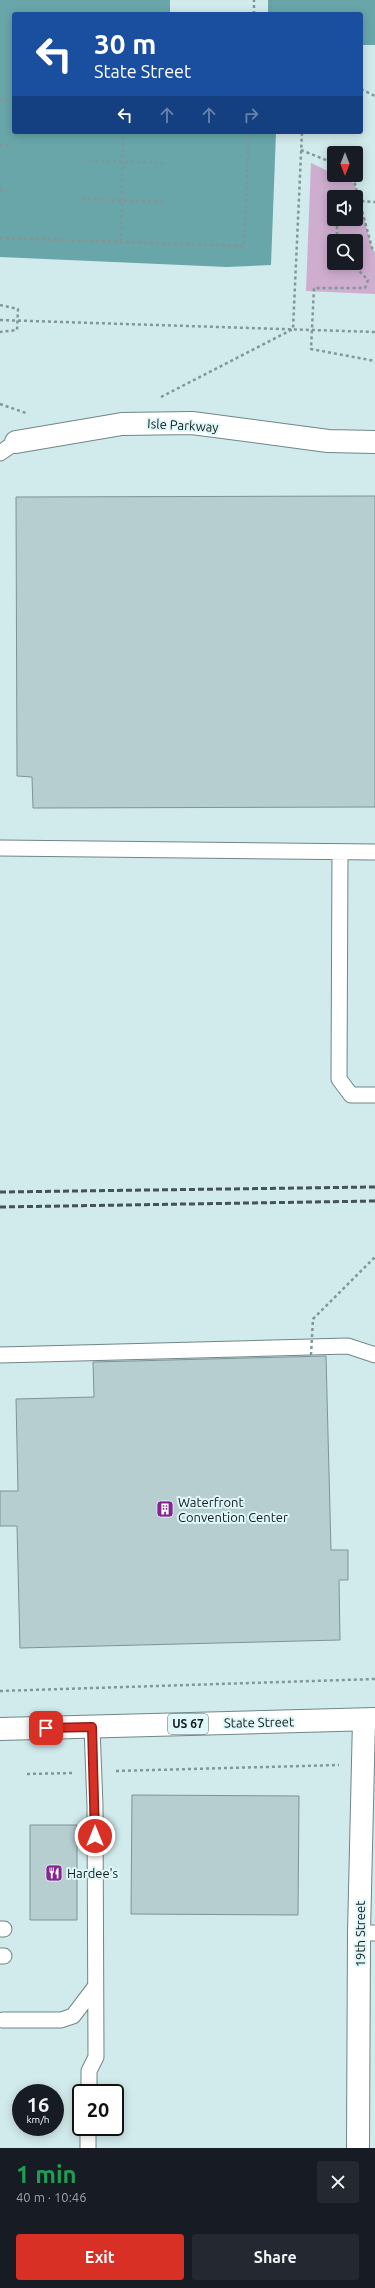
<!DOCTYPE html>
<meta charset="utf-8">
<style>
:root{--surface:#171b24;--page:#242831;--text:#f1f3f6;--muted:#9ea1a6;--accent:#d93025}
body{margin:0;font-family:Ubuntu,sans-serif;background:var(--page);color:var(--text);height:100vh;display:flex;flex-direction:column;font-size:15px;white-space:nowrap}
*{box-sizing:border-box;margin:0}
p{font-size:13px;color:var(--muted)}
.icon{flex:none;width:22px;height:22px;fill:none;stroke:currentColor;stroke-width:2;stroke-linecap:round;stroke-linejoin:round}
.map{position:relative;height:2148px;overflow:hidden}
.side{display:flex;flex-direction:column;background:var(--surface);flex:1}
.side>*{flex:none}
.hud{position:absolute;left:12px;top:12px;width:351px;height:122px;border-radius:4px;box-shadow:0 2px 10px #0003;background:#1a4fa0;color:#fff;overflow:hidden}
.needle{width:26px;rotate:180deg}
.controls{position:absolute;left:327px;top:146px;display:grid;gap:8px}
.controls a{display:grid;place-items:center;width:36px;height:36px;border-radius:4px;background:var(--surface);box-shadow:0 2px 10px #0003;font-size:20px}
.speed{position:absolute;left:12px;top:2084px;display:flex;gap:8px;font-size:20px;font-weight:700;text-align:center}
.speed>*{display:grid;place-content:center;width:52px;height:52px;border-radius:50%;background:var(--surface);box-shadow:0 2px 10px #0003;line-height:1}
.speed small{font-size:10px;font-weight:400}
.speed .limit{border:2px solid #111;border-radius:6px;background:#fff;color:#111}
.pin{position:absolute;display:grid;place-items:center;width:34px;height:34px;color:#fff;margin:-17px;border-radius:8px;box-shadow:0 2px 6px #0006}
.me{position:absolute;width:44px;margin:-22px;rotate:0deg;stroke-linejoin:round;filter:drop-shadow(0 0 3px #0008)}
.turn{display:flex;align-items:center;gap:14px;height:84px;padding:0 16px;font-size:18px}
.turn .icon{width:52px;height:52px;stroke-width:2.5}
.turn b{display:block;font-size:28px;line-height:34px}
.lanes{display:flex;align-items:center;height:38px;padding:0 16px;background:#0003;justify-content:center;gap:20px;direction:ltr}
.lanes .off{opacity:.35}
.round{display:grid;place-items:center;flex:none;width:42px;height:42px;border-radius:4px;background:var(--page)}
.head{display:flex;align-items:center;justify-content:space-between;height:68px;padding:0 16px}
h1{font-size:24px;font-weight:600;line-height:30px;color:#1e9e55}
.action{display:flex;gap:8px;margin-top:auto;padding:8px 16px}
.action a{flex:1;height:46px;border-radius:4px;background:var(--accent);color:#fff;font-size:16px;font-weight:600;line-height:46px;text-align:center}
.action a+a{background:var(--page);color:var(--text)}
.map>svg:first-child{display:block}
.green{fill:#ceadcf;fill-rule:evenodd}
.water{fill:#68a6aa}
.pier{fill:#d1eaec}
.building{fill:#b6ced0;stroke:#7d9495}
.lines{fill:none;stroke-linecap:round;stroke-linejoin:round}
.service-casing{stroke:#708688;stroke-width:17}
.minor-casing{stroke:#708688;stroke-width:24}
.primary-casing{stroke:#708688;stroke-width:24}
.path{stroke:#839697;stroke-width:2.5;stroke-dasharray:3 3;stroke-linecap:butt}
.service{stroke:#fff;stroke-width:15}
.minor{stroke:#fff;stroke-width:22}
.primary{stroke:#fff;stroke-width:22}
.rail{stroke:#465354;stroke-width:3;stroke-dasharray:6 3;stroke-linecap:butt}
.path-bridge{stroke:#839697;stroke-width:2.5;stroke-dasharray:3 3;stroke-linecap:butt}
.route-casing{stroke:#8d1f18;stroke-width:10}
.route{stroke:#d93025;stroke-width:7}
.labels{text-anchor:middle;stroke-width:4;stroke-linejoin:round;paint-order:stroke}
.shield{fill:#dff7f9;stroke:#505e5e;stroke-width:1}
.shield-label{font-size:12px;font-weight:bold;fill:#131c1c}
.street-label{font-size:13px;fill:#131c1c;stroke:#dff7f9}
.poi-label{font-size:13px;fill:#131c1c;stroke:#dff7f9;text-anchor:start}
</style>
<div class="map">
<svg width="375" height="2148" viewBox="0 0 375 2148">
<rect width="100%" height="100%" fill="#d1eaec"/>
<!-- green -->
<path class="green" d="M 311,163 L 355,184 L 372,248 L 375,252 L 375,294 L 306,291 ZM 334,197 L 356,197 L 356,219 L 334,219 ZM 334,241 L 356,241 L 356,263 L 334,263 Z"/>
<!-- water -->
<path class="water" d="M 0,0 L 375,0 L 375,58 L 361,58 L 361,14 L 14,14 L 14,132 L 285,132 L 279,281 L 0,265 Z"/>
<!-- pier -->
<path class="pier" d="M 170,0 L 268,0 L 268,14 L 170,14 Z
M 361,45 L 375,45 L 375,60 L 361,60 Z
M 276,132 L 287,132 L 280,282 L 0,267 L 0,257 L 227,267 L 271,265 Z"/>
<!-- building -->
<path class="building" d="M 375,496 L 375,807 L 33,808 L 32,777 L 17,776 L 16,497 Z
M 326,1356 L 331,1550 L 348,1550 L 348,1580 L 339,1580 L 340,1640 L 20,1648 L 17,1526 L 0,1526 L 0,1491 L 18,1491 L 16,1399 L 94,1397 L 93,1362 Z
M 132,1795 L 299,1796 L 298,1915 L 131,1914 Z
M 30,1825 L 77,1825 L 77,1920 L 30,1920 Z"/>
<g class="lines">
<!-- service casing -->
<g class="service-casing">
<path id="service" d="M 0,453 L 16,442
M 0,848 L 375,852
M 340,852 L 339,1079 L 351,1095 L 375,1095
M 0,1355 L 348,1346 L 375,1355
M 0,1929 L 4,1929
M 359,1933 L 375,1933
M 0,1956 L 4,1956
M 3,2020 L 61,2020 L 73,2016 L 95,1987
M 89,2093 L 89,2071 L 96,2057 L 95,1806 L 92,1727
M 88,2148 L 88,2127"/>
</g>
<!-- minor casing -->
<g class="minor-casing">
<path id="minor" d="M 16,442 L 122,424 L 192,423 L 328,441 L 375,442
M 358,2148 L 359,1933 L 364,1720"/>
</g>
<!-- primary casing -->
<g class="primary-casing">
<path id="primary" d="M 0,1729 L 375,1719"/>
</g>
<!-- path -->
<path class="path" d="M 254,14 L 254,0
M 270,14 L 271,0
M 361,89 L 375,96
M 0,100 L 10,100
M 0,145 L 9,146
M 301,150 L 326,160 L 334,167
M 83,160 L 164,163
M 345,175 L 355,184 L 372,248 L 375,250
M 0,190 L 7,191
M 82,199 L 163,202
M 356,203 L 359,201 L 375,202
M 0,238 L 244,246 L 249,132
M 337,241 L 337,219
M 121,242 L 123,132
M 351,263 L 368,280 L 365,288 L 314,288 L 311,349 L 375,361
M 0,305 L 18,309 L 17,330 L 0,332
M 0,320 L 375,332
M 161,397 L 293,329 L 302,132
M 0,404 L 26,413
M 0,1691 L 375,1679
M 116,1771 L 339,1765
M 27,1774 L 73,1773"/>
<!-- service -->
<use href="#service" class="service"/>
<!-- minor -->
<use href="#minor" class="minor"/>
<!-- primary -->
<use href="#primary" class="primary"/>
<!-- rail -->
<path class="rail" d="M 0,1192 L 375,1187
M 0,1207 L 375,1201"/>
<!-- path-bridge -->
<path class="path-bridge" d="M 311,1355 L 313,1319 L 375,1257"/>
</g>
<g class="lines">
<!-- route casing -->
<g class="route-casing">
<path id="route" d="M 46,1728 L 92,1727 L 95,1836"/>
</g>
<!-- route -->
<use href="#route" class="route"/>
</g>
<!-- icons -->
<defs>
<g id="building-square" transform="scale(0.9)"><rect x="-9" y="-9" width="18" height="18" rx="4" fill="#87258e" stroke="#dff7f9"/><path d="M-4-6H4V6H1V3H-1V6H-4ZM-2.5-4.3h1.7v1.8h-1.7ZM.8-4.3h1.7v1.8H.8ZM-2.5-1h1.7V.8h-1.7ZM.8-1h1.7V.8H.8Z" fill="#fff"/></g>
<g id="restaurant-square" transform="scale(0.9)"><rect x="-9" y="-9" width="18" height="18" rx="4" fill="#87258e" stroke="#dff7f9"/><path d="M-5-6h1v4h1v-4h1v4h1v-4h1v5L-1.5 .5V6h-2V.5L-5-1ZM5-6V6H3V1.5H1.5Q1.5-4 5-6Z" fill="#fff"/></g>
</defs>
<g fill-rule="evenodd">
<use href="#building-square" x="165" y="1509"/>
<use href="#restaurant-square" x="54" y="1873"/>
</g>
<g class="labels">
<!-- shield labels -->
<rect class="shield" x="168" y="1714" width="40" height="20" rx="3"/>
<g class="shield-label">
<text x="188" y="1728">US 67</text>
</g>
<!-- street labels -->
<g class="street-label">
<text transform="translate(183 425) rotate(3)" y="5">Isle Parkway</text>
<text transform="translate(259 1722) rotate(-1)" y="5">State Street</text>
<text transform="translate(360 1934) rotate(-90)" y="5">19th Street</text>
</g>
<!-- poi labels -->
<g class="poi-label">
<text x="178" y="1507">Waterfront<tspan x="178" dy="15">Convention Center</tspan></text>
<text x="67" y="1878">Hardee's</text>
</g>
</g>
</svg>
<div class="controls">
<a><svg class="needle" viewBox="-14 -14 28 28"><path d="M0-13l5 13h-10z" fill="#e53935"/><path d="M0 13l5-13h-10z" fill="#9ea1a6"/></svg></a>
<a><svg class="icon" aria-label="sound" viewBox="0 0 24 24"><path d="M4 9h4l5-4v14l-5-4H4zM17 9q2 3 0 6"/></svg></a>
<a><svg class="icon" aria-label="search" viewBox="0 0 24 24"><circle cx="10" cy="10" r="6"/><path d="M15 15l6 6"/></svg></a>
</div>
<div class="speed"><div>16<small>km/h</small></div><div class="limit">20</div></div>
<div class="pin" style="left:46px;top:1728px;background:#d93025"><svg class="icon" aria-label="arrive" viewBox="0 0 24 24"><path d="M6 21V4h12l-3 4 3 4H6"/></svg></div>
<svg class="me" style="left:95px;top:1836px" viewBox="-20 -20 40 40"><circle r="17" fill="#d93025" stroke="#fff" stroke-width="3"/><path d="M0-11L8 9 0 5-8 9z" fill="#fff"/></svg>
<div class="hud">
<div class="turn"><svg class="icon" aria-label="left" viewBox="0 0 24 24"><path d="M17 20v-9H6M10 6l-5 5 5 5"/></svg><div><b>30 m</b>State Street</div></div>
<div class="lanes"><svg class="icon" aria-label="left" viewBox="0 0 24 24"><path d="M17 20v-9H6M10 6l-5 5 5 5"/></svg><svg class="icon off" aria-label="ahead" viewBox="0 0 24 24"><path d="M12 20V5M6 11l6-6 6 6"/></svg><svg class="icon off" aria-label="ahead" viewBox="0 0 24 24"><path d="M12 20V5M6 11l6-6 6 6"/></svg><svg class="icon off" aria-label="right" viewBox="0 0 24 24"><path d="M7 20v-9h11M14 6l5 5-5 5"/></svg></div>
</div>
</div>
<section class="side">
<div class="head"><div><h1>1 min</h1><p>40 m · 10:46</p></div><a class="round"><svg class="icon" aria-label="close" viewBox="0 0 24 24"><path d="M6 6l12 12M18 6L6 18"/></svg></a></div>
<div class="action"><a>Exit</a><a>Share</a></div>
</section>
